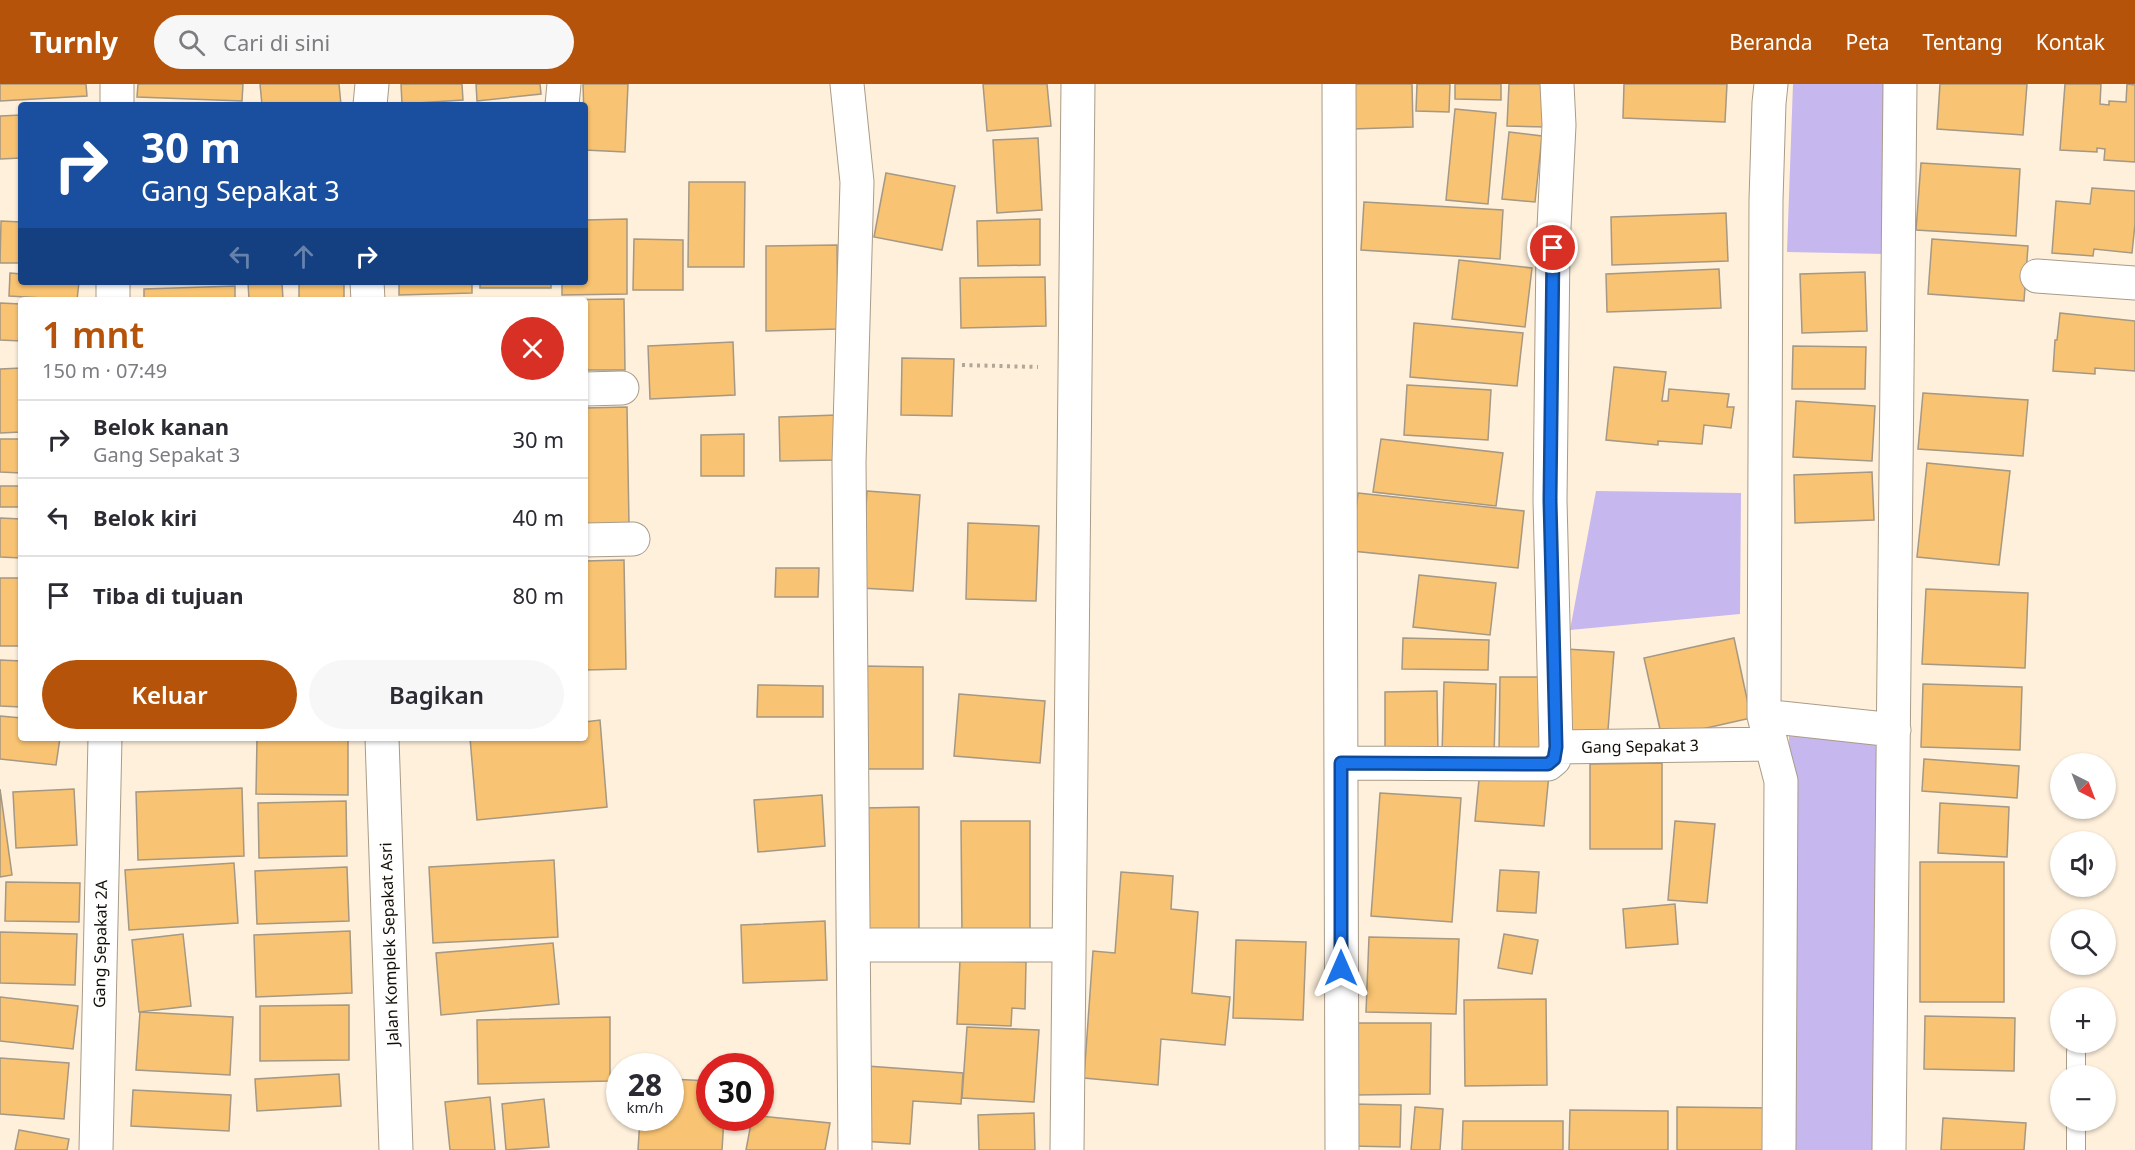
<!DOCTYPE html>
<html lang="id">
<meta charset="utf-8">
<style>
:root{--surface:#fff;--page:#f7f7f7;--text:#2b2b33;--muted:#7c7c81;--line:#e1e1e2;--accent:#b45309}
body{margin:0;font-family:"Noto Sans",sans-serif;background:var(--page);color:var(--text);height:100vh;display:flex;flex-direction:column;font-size:22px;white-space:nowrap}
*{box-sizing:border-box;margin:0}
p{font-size:20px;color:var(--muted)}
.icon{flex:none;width:33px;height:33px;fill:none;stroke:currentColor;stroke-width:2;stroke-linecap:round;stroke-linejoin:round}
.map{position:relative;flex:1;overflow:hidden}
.panel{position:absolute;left:18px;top:213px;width:570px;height:444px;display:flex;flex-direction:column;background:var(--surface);border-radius:6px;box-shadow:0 2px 4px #0004}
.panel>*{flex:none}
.guide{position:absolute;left:18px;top:18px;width:570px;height:183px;border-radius:6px;box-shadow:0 2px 4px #0004;background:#1a4fa0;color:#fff;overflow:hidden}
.needle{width:39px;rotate:138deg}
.tools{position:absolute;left:2050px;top:669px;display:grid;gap:12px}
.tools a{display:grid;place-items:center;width:66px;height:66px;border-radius:50%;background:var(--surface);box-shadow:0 2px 4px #0004;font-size:30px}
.speed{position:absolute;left:606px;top:969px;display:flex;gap:12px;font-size:30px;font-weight:700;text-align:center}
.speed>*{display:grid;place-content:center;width:78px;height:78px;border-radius:50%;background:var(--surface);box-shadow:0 2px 4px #0004;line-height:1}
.speed small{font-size:15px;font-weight:400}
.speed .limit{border:9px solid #d22;background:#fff;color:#111}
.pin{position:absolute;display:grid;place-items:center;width:51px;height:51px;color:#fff;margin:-26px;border:3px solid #fff;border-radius:50%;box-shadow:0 2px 6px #0007}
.me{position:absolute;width:66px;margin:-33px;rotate:0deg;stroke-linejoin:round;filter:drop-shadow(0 0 4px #0008)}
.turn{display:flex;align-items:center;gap:21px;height:126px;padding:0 24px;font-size:27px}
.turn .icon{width:78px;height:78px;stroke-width:2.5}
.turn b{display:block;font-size:42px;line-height:51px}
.lanes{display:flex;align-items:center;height:57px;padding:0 24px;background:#0003;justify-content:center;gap:30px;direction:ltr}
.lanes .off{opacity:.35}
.round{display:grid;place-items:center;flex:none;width:63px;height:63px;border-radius:32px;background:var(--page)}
.summary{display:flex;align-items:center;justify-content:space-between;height:102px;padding:0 24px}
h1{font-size:36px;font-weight:600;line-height:45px;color:var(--accent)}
.action{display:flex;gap:12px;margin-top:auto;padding:12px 24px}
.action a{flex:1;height:69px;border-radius:36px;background:var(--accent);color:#fff;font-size:24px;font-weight:600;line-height:69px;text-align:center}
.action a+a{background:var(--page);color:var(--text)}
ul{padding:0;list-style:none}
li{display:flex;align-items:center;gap:18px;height:78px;padding:0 24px;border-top:2px solid var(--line)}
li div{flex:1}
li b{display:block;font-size:22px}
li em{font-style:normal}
header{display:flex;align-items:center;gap:36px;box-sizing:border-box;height:84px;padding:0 30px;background:var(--accent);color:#fff}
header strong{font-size:28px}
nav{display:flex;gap:33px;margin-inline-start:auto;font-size:21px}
.search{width:420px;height:54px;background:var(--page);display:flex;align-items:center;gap:15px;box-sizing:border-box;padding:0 21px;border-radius:33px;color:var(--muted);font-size:22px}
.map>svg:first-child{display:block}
.green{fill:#c6b7ef}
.building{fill:#f8c372;stroke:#a59884;stroke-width:1.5}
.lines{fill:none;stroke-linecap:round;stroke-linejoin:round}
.lane-casing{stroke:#a99b88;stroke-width:20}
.street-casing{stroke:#a99b88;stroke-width:35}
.path{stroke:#b2a797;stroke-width:4;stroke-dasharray:3 4.5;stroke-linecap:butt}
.lane{stroke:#fff;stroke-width:18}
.street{stroke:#fff;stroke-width:33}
.route-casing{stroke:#114b97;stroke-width:15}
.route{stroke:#1a73e8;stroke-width:10}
.labels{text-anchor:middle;stroke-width:5;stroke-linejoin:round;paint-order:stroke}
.street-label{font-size:16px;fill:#120e07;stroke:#fff}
</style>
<header>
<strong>Turnly</strong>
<div class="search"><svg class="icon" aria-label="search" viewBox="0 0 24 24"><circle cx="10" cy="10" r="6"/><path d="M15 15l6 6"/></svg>Cari di sini</div>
<nav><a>Beranda</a><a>Peta</a><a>Tentang</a><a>Kontak</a></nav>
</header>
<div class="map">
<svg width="2135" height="1066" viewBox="0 0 2135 1066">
<rect width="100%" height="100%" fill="#fef0db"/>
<!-- green -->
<path class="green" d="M 1793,0 L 1888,0 L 1886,170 L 1787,168 Z
M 1596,407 L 1741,409 L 1740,530 L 1570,546 Z
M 1789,652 L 1883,659 L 1875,1066 L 1793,1066 Z"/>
<!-- building -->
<path class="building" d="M 0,0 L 86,0 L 87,12 L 0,17 Z
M 138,0 L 243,0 L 242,17 L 137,13 Z
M 260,0 L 339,0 L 341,21 L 262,21 Z
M 401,0 L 462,0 L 463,16 L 402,20 Z
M 476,0 L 540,0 L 541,10 L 477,17 Z
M 583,0 L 628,0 L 625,68 L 585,66 Z
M 983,0 L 1047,0 L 1051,42 L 987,47 Z
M 1351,0 L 1412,0 L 1413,43 L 1352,45 Z
M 1417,0 L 1450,0 L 1449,28 L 1416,27 Z
M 1455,0 L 1501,0 L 1501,16 L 1455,15 Z
M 1509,0 L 1547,0 L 1545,43 L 1507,42 Z
M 1624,0 L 1727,0 L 1725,38 L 1623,34 Z
M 1940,0 L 2027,0 L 2023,51 L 1937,45 Z
M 2065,0 L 2101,0 L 2100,20 L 2109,21 L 2109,17 L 2126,18 L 2127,0 L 2135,1 L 2135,78 L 2104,76 L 2105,65 L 2097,64 L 2097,68 L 2060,66 Z
M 1455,25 L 1496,29 L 1488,120 L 1446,116 Z
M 21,31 L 21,74 L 0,75 L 0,32 Z
M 1509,48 L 1542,52 L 1535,118 L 1502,115 Z
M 1038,54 L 1042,126 L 997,129 L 993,56 Z
M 1921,79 L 2020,85 L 2016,152 L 1916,146 Z
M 886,89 L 955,102 L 942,166 L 874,153 Z
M 689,98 L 745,98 L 744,183 L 688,183 Z
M 2092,104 L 2135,107 L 2135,140 L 2132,169 L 2094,165 L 2093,172 L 2052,169 L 2056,117 L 2090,120 Z
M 1364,118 L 1503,126 L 1500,175 L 1361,166 Z
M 1726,129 L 1728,177 L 1612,181 L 1611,133 Z
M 627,135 L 627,210 L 562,211 L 562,198 L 585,198 L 585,136 Z
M 1040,135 L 1040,181 L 978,182 L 977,137 Z
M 1,137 L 21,138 L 21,179 L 0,179 Z
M 634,155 L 683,156 L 683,206 L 633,206 Z
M 1932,155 L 2028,162 L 2024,217 L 1928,210 Z
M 837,161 L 838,245 L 766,247 L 766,162 Z
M 1459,176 L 1532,184 L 1525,243 L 1452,235 Z
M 1719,185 L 1721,224 L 1607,228 L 1606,190 Z
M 1865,188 L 1867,247 L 1802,249 L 1800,190 Z
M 10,189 L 21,190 L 21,198 L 79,198 L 77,216 L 9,212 Z
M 1045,193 L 1046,242 L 961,244 L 960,194 Z
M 248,198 L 282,198 L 283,216 L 249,216 Z
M 299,198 L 344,198 L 344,216 L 299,216 Z
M 399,198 L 472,198 L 472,209 L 399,211 Z
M 480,198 L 551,198 L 551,204 L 480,204 Z
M 235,202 L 235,216 L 144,216 L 144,205 Z
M 624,215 L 625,286 L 585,286 L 585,216 L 542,216 Z
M 0,219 L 21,220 L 21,257 L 0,256 Z
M 2060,229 L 2135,237 L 2135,287 L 2095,284 L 2095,290 L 2053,287 L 2055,256 L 2057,256 Z
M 1414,239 L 1523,249 L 1517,302 L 1410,293 Z
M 733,258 L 735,311 L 650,315 L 648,262 Z
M 1793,262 L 1866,263 L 1865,305 L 1792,305 Z
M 902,274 L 954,275 L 952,332 L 901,331 Z
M 1614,283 L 1666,288 L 1662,317 L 1668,317 L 1669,305 L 1729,310 L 1727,323 L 1734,323 L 1731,344 L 1704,341 L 1702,360 L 1658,357 L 1658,361 L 1606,356 Z
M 21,284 L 21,348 L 0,349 L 0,285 Z
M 1407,301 L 1491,306 L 1488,356 L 1404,351 Z
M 1923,309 L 2028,316 L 2023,372 L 1918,365 Z
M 1796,317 L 1875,322 L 1872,377 L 1793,373 Z
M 627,323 L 629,441 L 585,442 L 585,324 Z
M 837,331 L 837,376 L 780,377 L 779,333 Z
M 744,350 L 744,392 L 701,392 L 701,351 Z
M 0,355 L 21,355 L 21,389 L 0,388 Z
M 1381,355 L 1503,369 L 1496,422 L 1373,408 Z
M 1927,379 L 2010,387 L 1999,481 L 1917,473 Z
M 1872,388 L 1874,436 L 1795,439 L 1794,391 Z
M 0,402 L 21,402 L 21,423 L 0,423 Z
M 867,407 L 920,411 L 913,507 L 861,504 Z
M 1358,409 L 1524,427 L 1518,484 L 1352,467 Z
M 0,434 L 21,435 L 21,474 L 0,473 Z
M 968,439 L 1039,442 L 1036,517 L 966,515 Z
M 624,476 L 626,585 L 585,586 L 585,477 Z
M 776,484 L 819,484 L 818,513 L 775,513 Z
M 1419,491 L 1496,499 L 1490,551 L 1413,543 Z
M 0,494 L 21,494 L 21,562 L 0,562 Z
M 1926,505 L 2028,509 L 2025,584 L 1922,580 Z
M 1403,554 L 1489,556 L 1488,586 L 1402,585 Z
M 1734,554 L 1751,634 L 1662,654 L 1644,574 Z
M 1566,565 L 1614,568 L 1607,659 L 1560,656 Z
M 0,576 L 21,577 L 21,623 L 0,622 Z
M 862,582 L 923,583 L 923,685 L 861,685 Z
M 1500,593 L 1550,593 L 1550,672 L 1499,672 Z
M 1444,598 L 1496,600 L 1494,672 L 1442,670 Z
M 1923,600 L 2022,603 L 2020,666 L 1921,663 Z
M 758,601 L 823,602 L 823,633 L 757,633 Z
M 1437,607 L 1438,670 L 1385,671 L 1385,608 Z
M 959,610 L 1045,617 L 1040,679 L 954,672 Z
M 0,632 L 21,634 L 21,654 L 60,654 L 56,681 L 0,675 Z
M 600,636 L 607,723 L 477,736 L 470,654 L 585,654 L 585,638 Z
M 257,654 L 348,654 L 348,711 L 256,710 Z
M 1924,675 L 2019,682 L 2017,714 L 1922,707 Z
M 1662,679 L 1662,765 L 1590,765 L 1590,680 Z
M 1480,685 L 1549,690 L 1544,742 L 1475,737 Z
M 242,704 L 244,772 L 138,776 L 136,708 Z
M 0,705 L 12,791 L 0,793 Z
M 74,705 L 77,761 L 16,764 L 13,708 Z
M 1380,709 L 1461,714 L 1452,838 L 1371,832 Z
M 822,711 L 825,762 L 758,768 L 754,716 Z
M 346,717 L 347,772 L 259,774 L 258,719 Z
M 1940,719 L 2009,723 L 2007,773 L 1938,769 Z
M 919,723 L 919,853 L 861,853 L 861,724 Z
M 961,737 L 1030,737 L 1030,852 L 962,853 Z
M 1675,737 L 1715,740 L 1707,819 L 1668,816 Z
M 554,776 L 558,853 L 433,859 L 429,783 Z
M 1920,778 L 2004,778 L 2004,918 L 1920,918 Z
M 234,779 L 238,839 L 129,846 L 125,786 Z
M 347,783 L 349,837 L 257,840 L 255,787 Z
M 1500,786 L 1539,788 L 1536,829 L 1497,827 Z
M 1121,788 L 1173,792 L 1171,825 L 1198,828 L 1192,909 L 1230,913 L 1225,961 L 1161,955 L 1158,1001 L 1084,994 L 1093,867 L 1115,869 Z
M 6,798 L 80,799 L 79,838 L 5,837 Z
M 1675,820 L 1678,860 L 1626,864 L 1623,825 Z
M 825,837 L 827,896 L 743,899 L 741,841 Z
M 350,847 L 352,909 L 256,913 L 254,851 Z
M 0,848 L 77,850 L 75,901 L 0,899 Z
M 183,850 L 191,922 L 139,928 L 132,856 Z
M 1504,850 L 1538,856 L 1532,890 L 1498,884 Z
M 1369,853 L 1459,855 L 1456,930 L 1366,928 Z
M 1236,856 L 1306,858 L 1303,936 L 1233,934 Z
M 553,859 L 559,920 L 441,931 L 436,869 Z
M 960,876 L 1026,878 L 1025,925 L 1012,924 L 1011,942 L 957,940 Z
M 0,913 L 78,922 L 73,965 L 0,957 Z
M 1546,915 L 1547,1001 L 1465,1002 L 1464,916 Z
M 349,921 L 349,976 L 260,977 L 260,922 Z
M 140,928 L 233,933 L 230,991 L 136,986 Z
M 1925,932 L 2015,934 L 2014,987 L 1924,985 Z
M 610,933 L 610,997 L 478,1000 L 477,936 Z
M 1356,939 L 1431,939 L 1430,1010 L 1355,1011 Z
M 967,943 L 1039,946 L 1034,1018 L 962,1014 Z
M 0,974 L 69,979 L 64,1035 L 0,1030 Z
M 867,982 L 963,989 L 961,1020 L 913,1017 L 910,1060 L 861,1057 Z
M 339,990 L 341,1022 L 257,1027 L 255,995 Z
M 670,995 L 710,997 L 710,1034 L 724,1034 L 722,1066 L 638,1066 L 640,1034 L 670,1034 Z
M 133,1006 L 231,1011 L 229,1047 L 131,1042 Z
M 490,1013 L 495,1066 L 450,1066 L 445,1018 Z
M 544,1015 L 549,1063 L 506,1066 L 502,1020 Z
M 1353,1020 L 1401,1021 L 1400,1063 L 1351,1062 Z
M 1415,1023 L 1443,1025 L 1440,1066 L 1411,1066 Z
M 1677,1023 L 1774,1024 L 1774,1066 L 1677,1066 Z
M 1570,1026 L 1668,1027 L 1668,1066 L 1569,1066 Z
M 1034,1029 L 1035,1066 L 979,1066 L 978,1031 Z
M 760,1032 L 830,1039 L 825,1066 L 746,1066 L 752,1034 Z
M 1943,1034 L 2026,1039 L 2024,1066 L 1941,1066 Z
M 1463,1037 L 1563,1037 L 1563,1066 L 1462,1066 Z
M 19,1046 L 69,1055 L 67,1066 L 15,1066 Z"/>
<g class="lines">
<!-- lane casing -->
<g class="lane-casing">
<path id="lane" d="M 2076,967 L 2076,992
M 2076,1036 L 2076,1066"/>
</g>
<!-- street casing -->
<g class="street-casing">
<path id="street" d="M 847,0 L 857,98 L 849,378 L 855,1066
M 1339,0 L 1342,1066
M 1771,0 L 1769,19 L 1766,116 L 1764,632 L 1781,697 L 1779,1066
M 117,21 L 117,0
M 370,21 L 372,0
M 562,21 L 564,0
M 2037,192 L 2135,199
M 367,198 L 368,216
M 113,216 L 113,198
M 585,305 L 622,304
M 585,456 L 633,455
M 1764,632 L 1894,646
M 382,654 L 396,1066
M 1556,663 L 1771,660
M 1341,679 L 1548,680 L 1554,675 L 1556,663 L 1550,416 L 1553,164 L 1559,41 L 1557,0
M 872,861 L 1069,861
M 96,1066 L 105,654
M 1067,1066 L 1078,0
M 1889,1066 L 1900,0"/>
</g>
<!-- path -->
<path class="path" d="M 962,281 L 1038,283"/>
<!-- lane -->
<use href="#lane" class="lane"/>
<!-- street -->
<use href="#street" class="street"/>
</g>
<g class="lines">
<!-- route casing -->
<g class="route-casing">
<path id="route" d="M 1341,884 L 1341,679 L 1548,680 L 1554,675 L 1556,663 L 1550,416 L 1553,164"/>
</g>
<!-- route -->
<use href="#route" class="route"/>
</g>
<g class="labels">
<!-- street labels -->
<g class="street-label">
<text transform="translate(1640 662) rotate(-1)" y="6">Gang Sepakat 3</text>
<text transform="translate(100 860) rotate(-89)" y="6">Gang Sepakat 2A</text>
<text transform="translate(389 860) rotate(-92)" y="6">Jalan Komplek Sepakat Asri</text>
</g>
</g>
</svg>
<div class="tools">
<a><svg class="needle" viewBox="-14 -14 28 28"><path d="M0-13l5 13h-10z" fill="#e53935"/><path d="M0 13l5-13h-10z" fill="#7c7c81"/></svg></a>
<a><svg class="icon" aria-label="sound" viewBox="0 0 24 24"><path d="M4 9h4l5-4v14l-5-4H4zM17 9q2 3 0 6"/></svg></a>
<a><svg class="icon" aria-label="search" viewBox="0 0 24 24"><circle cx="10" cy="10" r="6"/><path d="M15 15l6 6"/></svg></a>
<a>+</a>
<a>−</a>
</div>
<div class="speed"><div>28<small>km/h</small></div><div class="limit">30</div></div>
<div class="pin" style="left:1553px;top:164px;background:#d93025"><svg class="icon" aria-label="arrive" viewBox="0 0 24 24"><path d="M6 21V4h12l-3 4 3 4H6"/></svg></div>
<svg class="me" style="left:1341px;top:884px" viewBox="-20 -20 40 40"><path d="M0-17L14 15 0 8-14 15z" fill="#1a73e8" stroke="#fff" stroke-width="4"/></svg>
<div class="guide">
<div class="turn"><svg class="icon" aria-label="right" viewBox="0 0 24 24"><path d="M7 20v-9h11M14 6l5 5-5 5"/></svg><div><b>30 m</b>Gang Sepakat 3</div></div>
<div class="lanes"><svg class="icon off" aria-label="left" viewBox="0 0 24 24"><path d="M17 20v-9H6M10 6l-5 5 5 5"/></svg><svg class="icon off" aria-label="ahead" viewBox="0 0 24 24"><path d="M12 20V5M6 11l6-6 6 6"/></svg><svg class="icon" aria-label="right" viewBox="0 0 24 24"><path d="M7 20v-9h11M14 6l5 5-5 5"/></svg></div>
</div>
<section class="panel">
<div class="summary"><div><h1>1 mnt</h1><p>150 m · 07:49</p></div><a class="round" style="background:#d93025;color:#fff"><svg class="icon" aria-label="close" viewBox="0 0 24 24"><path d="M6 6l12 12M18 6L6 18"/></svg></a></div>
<ul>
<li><svg class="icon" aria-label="right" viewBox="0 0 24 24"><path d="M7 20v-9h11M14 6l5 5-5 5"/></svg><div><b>Belok kanan</b><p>Gang Sepakat 3</p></div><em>30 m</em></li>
<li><svg class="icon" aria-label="left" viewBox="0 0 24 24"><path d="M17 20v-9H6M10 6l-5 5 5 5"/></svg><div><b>Belok kiri</b></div><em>40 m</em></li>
<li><svg class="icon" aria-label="arrive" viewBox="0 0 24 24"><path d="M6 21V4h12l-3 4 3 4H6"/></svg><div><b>Tiba di tujuan</b></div><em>80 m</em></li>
</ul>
<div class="action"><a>Keluar</a><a>Bagikan</a></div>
</section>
</div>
